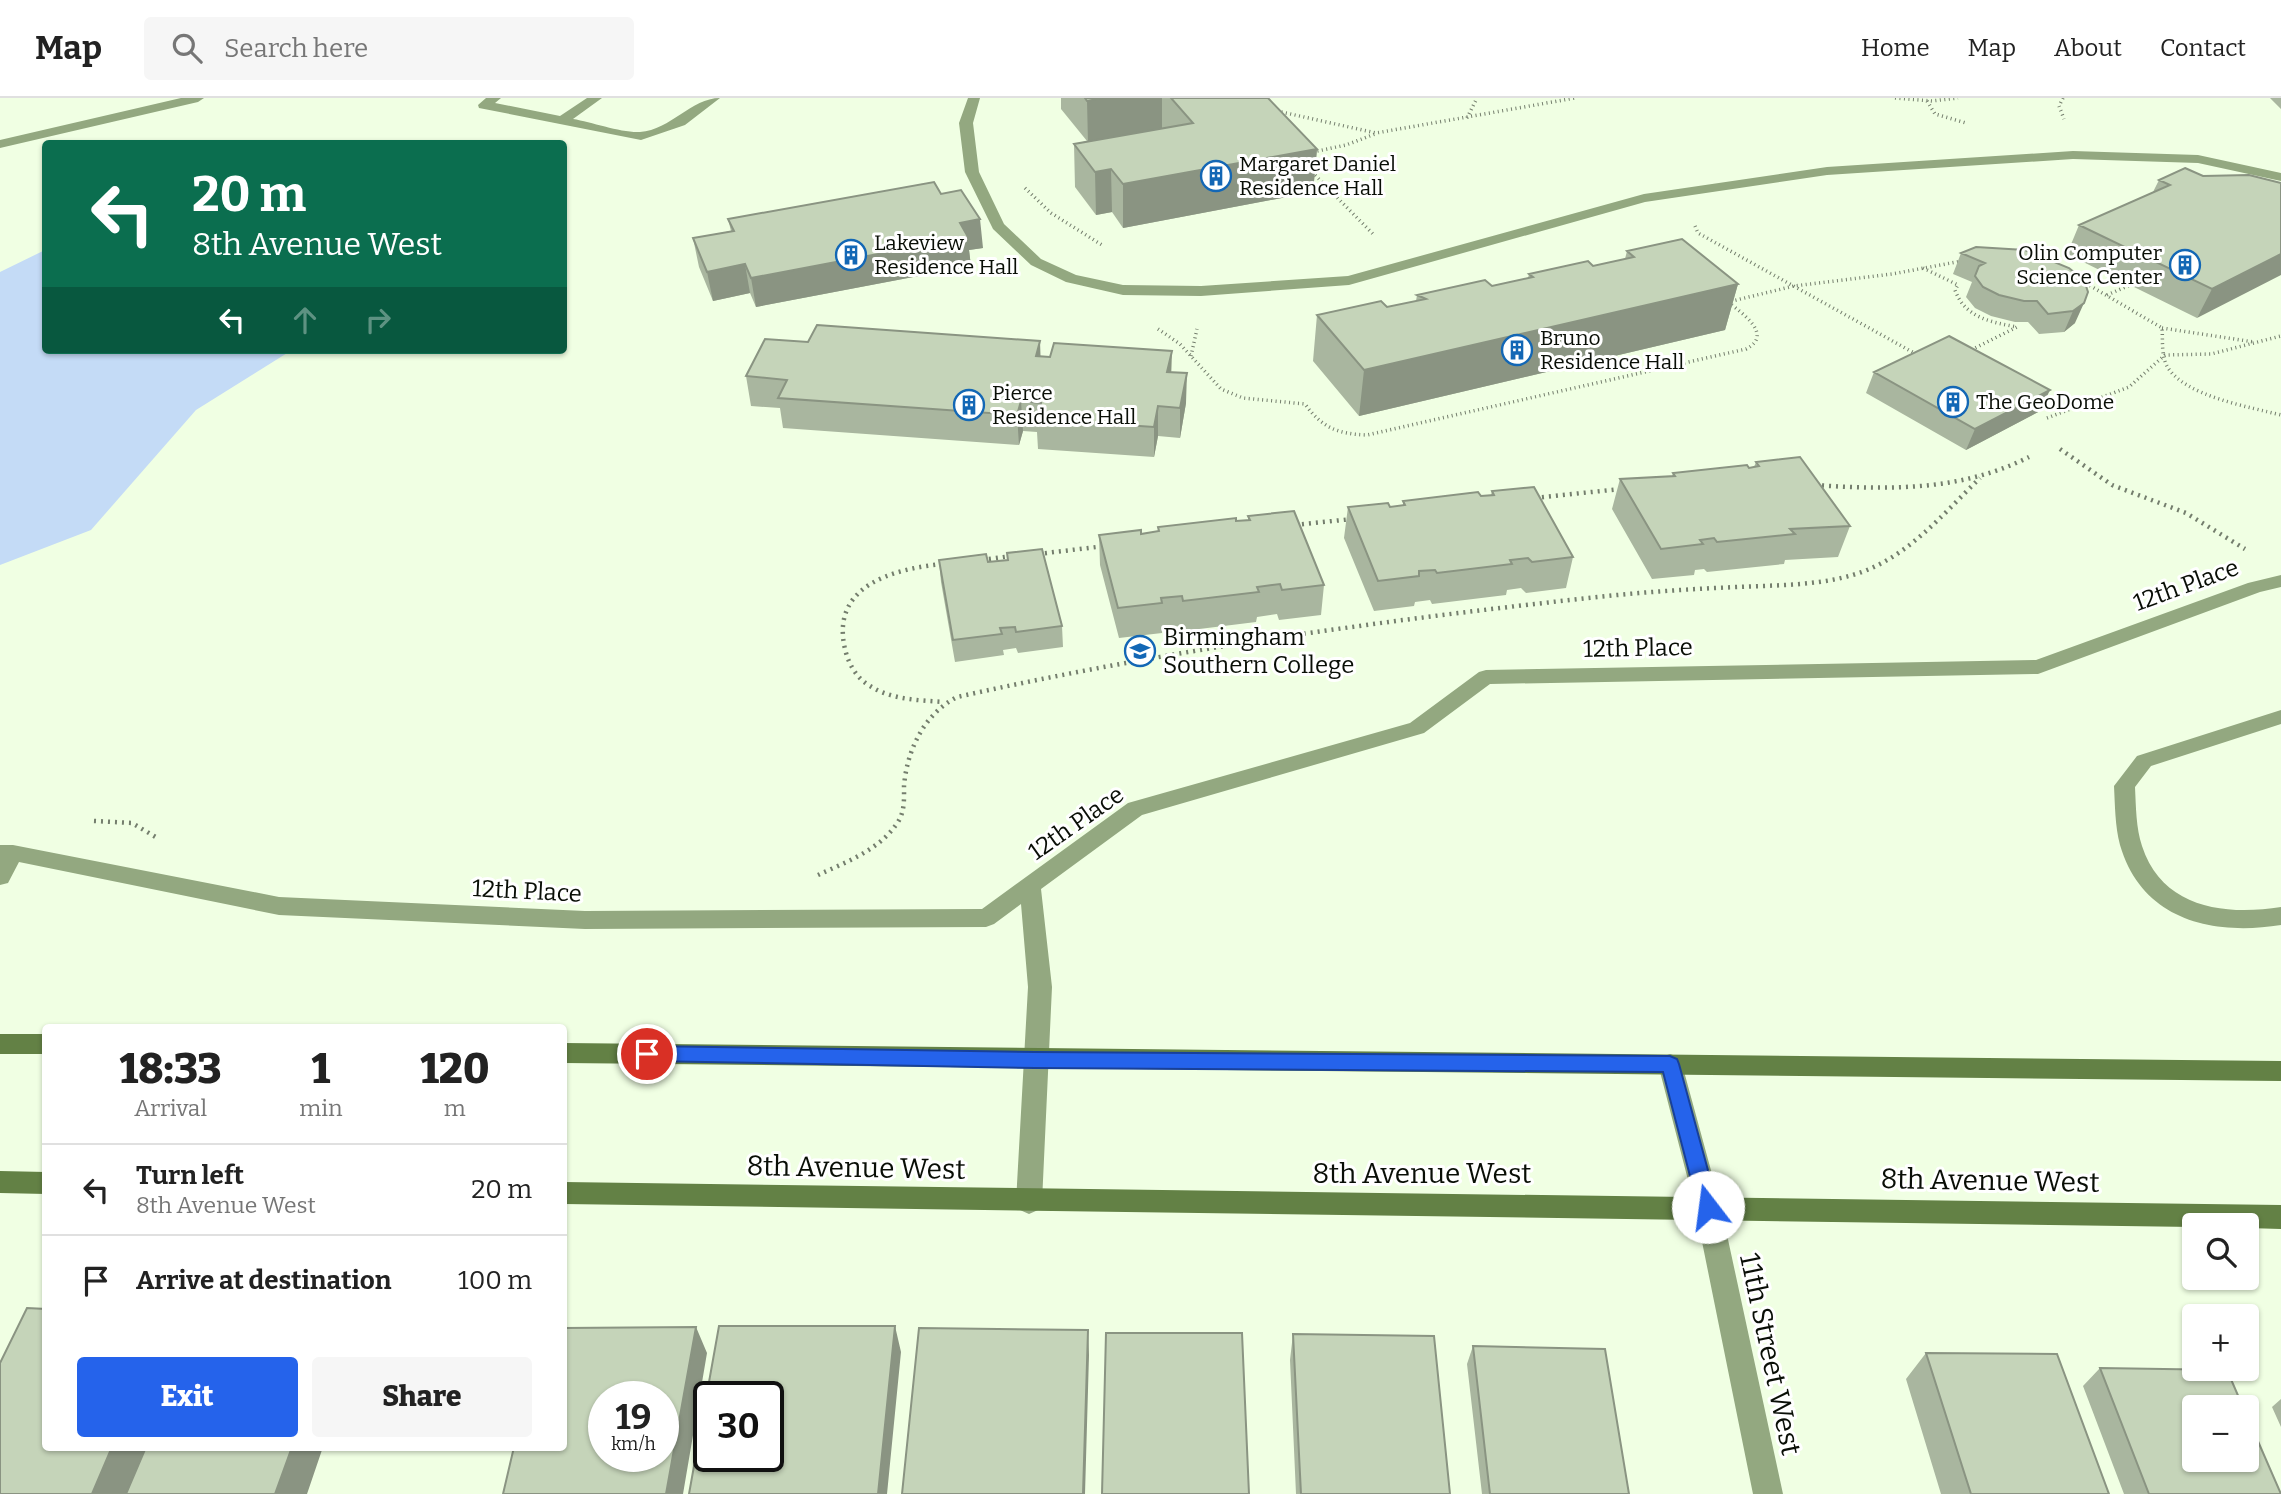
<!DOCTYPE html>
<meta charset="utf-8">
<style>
:root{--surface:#fff;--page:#f6f6f6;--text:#222;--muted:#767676;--line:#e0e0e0;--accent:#2563eb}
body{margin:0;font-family:Bitter,serif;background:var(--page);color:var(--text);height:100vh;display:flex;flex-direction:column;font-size:26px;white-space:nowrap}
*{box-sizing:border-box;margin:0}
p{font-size:23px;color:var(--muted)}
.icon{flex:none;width:38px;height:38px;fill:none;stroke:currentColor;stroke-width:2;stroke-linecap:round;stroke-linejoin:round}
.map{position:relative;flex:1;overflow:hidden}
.details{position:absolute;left:42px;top:926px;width:525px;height:427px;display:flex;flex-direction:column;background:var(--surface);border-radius:7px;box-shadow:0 2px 5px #0004}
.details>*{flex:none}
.banner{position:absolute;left:42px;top:42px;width:525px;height:214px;border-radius:7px;box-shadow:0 2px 5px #0004;background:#0b6e4f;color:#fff;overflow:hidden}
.fabs{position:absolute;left:2182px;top:1115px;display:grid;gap:14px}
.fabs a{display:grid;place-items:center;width:77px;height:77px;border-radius:7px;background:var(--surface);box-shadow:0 2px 5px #0004;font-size:35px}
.speed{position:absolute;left:588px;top:1283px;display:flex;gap:14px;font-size:35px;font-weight:700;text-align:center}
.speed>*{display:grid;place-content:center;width:91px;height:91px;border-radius:50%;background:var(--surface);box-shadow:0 2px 5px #0004;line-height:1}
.speed small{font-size:18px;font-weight:400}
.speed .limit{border:4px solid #111;border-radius:10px;background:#fff;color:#111}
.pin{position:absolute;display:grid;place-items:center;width:60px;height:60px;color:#fff;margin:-30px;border:4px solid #fff;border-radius:50%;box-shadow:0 2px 7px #0007}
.me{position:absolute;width:77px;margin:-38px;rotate:345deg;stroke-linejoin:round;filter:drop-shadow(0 0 5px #0008)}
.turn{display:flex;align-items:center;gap:24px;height:147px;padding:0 35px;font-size:32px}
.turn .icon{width:91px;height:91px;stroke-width:2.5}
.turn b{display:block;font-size:49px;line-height:60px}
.lanes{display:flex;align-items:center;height:66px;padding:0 35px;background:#0003;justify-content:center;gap:35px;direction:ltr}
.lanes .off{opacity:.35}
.eta{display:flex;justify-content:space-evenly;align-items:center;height:119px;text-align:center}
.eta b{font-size:42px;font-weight:800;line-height:49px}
.cta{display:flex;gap:14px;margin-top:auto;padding:14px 35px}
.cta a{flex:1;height:80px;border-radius:7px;background:var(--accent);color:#fff;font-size:28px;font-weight:800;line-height:80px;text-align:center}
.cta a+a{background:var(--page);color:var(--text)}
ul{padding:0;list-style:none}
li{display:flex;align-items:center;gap:21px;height:91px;padding:0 35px;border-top:2px solid var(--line)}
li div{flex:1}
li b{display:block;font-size:26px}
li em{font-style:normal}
header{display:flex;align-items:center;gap:42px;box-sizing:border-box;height:98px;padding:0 35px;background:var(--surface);border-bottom:2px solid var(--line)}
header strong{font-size:33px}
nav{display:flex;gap:38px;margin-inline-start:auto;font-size:24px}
.search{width:490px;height:63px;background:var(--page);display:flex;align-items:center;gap:18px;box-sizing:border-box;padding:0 24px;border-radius:7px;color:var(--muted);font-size:26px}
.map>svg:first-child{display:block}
.water{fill:#c4dbf6}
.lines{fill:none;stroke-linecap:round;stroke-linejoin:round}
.path-far1{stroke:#747e6d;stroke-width:3.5;stroke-dasharray:1 3.5;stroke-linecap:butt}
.path{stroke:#747e6d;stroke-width:4.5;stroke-dasharray:2 5;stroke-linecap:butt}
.lane{fill:#93a880;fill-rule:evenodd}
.street{fill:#93a880;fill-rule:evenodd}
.secondary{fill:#638145;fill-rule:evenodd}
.wall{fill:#a9b69f}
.shaded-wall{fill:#8a9482}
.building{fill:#c5d4b9;stroke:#8a9482;stroke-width:2;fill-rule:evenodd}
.route{fill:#2563eb;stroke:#184099;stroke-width:2}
.labels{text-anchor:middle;stroke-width:6;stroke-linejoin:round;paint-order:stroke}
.far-poi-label{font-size:21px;fill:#090e06;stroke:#fff;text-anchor:start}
.street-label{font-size:24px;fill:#090e06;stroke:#fff}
.poi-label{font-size:24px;fill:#090e06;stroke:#fff;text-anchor:start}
.near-street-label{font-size:28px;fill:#090e06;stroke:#fff}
</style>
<header>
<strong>Map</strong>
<div class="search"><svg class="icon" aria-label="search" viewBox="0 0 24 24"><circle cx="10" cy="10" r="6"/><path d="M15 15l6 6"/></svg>Search here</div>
<nav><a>Home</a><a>Map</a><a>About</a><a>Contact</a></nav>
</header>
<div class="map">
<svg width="2281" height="1396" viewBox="0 0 2281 1396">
<rect width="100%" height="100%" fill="#f0ffe3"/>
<!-- water -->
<path class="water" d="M 45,152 L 46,252 L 292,252 L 196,312 L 91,432 L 0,467 L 0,174 Z"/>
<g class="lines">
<!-- path-far1 -->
<path class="path-far1" d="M 1895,0 L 1932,3 L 1958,0
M 2063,0 L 2059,8 L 2064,21
M 1927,3 L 1935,16 L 1966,25
M 1277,13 L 1376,35 L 1575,0
M 1467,20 L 1477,0
M 1313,54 L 1346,47 L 1375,36
M 1312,74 L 1375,138
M 1025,90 L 1051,115 L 1102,147
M 1695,128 L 1698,135 L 1916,256
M 1923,170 L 1958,187 L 1955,192 C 1965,220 1991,224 2017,229 L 1969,253
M 2082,183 L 2162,230 C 2163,242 2161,257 2167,268 C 2183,298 2250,309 2281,317
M 2107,197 L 2130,187
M 2162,230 L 2254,244
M 1158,231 L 1180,246 L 1221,291 L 1243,300 L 1305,306 C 1322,330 1338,336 1367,337 L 1746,251 C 1774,237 1742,215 1728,204 L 1794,188 L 1892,176 L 1962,163
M 1191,258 L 1197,231
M 2047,320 L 2129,289 L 2165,257 L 2211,256 L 2281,238"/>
<!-- path -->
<path class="path" d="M 2060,351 L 2112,387 L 2186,415 L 2245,451
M 1815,387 C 1890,392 1961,393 2029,359
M 1535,400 L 1620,391
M 1295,427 L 1352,421
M 1038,456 L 1105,448
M 982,462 L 1011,458
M 942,466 C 894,471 830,487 845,551 C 848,564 855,578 867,586 C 890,602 917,602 944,604
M 94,723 L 132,725 L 159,741
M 818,777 C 846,764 880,752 898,724 C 905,713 904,700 904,688 C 907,652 924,616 957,599 C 1168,552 1383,522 1598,499 C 1644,494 1690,491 1737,489 C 1777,487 1820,488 1859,475 C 1909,458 1943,416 1980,380"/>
<!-- lane -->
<path class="lane" d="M 181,0 L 204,0 L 198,4 L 0,50 L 0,42 Z
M 486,0 L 501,0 L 495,5 L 560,18 L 587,0 L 602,0 L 573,21 C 592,24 621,35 640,34 C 671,32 691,0 720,0 L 685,27 L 641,42 L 479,10 L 478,7 Z
M 968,0 L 980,0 L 973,25 L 979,74 L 1004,126 L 1041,161 L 1076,177 L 1123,187 L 1201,188 L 1348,178 L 1644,96 L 1827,69 L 2073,53 L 2198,57 L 2281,75 L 2281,83 L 2198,65 L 2073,61 L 1827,77 L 1645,104 L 1349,187 L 1201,198 L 1123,197 L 1066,184 L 1031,167 L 993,131 L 965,74 L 959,25 Z
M 2281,477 L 2281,489 L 2260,494 L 2038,576 L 1490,586 L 1424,635 L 1142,717 L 1041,791 L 1052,889 L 1042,1104 L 1038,1112 L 1029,1116 L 1020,1112 L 1016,1104 L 1028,889 L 1021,806 L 994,826 L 986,829 L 585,831 L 279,817 L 19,764 L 8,785 L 0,787 L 0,747 L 13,747 L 279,799 L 585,813 L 982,811 L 1128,705 L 1410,625 L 1479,574 L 1486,572 L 2036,562 L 2248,485 Z
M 2281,612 L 2281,626 L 2151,668 L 2135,689 C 2136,709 2136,730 2142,748 C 2162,810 2225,818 2281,809 L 2281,827 C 2212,838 2142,822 2120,747 C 2115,728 2115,707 2114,688 L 2137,658 Z"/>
<!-- street -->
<path class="street" d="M 1670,956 L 1679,959 L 1682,966 L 1721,1109 L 1783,1396 L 1753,1396 L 1695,1109 L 1658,966 L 1661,959 Z"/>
<!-- secondary -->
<path class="secondary" d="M 0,936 L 46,936 L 46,956 L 0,956 Z
M 564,945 L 2281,963 L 2281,983 L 564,965 Z
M 0,1073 L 46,1074 L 46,1096 L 0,1095 Z
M 564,1084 L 2281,1107 L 2281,1131 L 2247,1130 L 2247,1127 L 2194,1127 L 2194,1129 L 564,1106 Z"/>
</g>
<!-- wall -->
<path class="wall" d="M 1061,0 L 1268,0 L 1317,51 L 1313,94 L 1123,130 L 1112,114 L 1096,117 L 1075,89 L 1074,46 L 1087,43 L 1061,11 Z
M 2270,0 L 2281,0 L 2281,11 Z
M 2203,78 L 2281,85 L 2197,220 L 2067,156 L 2079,127 L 2153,94 L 2159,82 Z
M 941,96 L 983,150 L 969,152 L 971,168 L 756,209 L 750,195 L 713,203 L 699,169 L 693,140 L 731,133 L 728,121 Z
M 1627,153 L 1738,186 L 1725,232 L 1359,318 L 1313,263 L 1317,217 L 1387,209 L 1416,203 L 1417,197 L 1492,188 L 1528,180 L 1529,176 L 1593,168 L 1625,161 Z
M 1961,155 L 2069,170 L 2075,225 L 2064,234 L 2039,236 L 2028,224 L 2015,224 L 1991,218 L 1975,210 L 1966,199 L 1972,184 L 1953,176 Z
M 1040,243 L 1040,258 L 1171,274 L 1186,305 L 1180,340 L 1158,338 L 1154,359 L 1038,351 L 1037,334 L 1023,333 L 1019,347 L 783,330 L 780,310 L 751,308 L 746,278 L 808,244 Z
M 1874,274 L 2040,313 L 1966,352 L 1866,295 Z
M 1756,364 L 1850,428 L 1838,459 L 1785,462 L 1784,466 L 1707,474 L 1704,471 L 1695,472 L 1694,477 L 1652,481 L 1612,411 L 1620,381 L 1672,378 L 1673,375 L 1754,369 Z
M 1492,393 L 1573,459 L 1566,490 L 1526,495 L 1521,490 L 1507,492 L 1506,497 L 1432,506 L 1430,502 L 1415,504 L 1414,508 L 1374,513 L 1344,440 L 1348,409 L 1390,409 L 1403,407 L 1403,403 L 1491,397 Z
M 1248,418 L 1324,487 L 1321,517 L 1279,522 L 1277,516 L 1257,519 L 1256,524 L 1183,533 L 1181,528 L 1162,530 L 1162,535 L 1119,540 L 1100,467 L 1099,437 L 1141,436 L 1158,433 L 1158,429 L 1248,422 Z
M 1007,455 L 1062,528 L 1063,549 L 1018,555 L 1016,550 L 1003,552 L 1004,557 L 955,564 L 941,484 L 939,462 L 988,464 L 1008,462 Z
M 1293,1236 L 1450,1396 L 1296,1396 L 1290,1262 Z
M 1473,1248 L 1629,1396 L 1482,1396 L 1467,1266 Z
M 1926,1255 L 2109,1396 L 1941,1396 L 1906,1281 Z
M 2100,1270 L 2281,1396 L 2124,1396 L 2083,1288 Z
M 2281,1301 L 2281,1329 L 2272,1309 Z"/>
<!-- shaded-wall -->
<path class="shaded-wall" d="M 1102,0 L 1162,0 L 1162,32 L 1088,45 L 1087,3 Z
M 1317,51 L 1313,94 L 1123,130 L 1123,86 Z
M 1111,71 L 1112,114 L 1096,117 L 1095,74 Z
M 980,121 L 983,150 L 969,152 L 971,168 L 756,209 L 751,180 L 960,125 Z
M 2281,156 L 2281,177 L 2197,220 L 2212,191 Z
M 745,166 L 750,195 L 713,203 L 707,174 Z
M 1738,186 L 1725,232 L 1359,318 L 1364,272 Z
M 2084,205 L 2075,225 L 2064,234 L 2073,213 Z
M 1040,243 L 1041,272 L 1036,258 Z
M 1172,253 L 1171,283 L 1167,274 Z
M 1187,275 L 1186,305 L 1180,340 L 1180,310 Z
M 2050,292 L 2040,313 L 1966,352 L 1975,331 Z
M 1021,303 L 1023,333 L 1019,347 L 1017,317 Z
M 1158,308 L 1158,338 L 1154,359 L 1154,329 Z
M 895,1228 L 901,1254 L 887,1396 L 878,1396 Z
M 696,1229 L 707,1255 L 683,1396 L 666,1396 Z
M 1088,1232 L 1089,1257 L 1085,1396 L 1083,1396 Z
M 112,1349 L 149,1349 L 130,1396 L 92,1396 Z
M 292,1349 L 323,1349 L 307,1396 L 275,1396 Z"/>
<!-- building -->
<path class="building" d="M 1085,0 L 1102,0 L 1087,3 Z
M 1171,0 L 1268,0 L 1317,51 L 1123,86 L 1111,71 L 1095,74 L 1074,46 L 1193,25 Z
M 2185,70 L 2203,78 L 2249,77 L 2281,85 L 2281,156 L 2212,191 L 2079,127 L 2170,87 L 2159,82 Z
M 934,84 L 941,96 L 961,92 L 980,121 L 960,125 L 968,139 L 751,180 L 745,166 L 707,174 L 693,140 L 734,133 L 728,121 Z
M 1682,141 L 1738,186 L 1364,272 L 1317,217 L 1381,203 L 1387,209 L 1426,201 L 1417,197 L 1485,182 L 1492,188 L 1533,179 L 1529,176 L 1588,163 L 1593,168 L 1634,159 L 1627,153 Z
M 1976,149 L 2025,152 L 2069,170 L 2084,182 L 2088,194 L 2084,205 L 2073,213 L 2048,216 L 2037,203 L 2024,203 L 1999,197 L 1983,189 L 1975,178 L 1979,168 L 1985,165 L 1961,155 Z
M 817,227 L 1040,243 L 1036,258 L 1050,259 L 1054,245 L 1172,253 L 1167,274 L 1187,275 L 1180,310 L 1158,308 L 1154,329 L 1037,321 L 1041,305 L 1021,303 L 1017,317 L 778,300 L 787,282 L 746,278 L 765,241 L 808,244 Z
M 1949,238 L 2050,292 L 1975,331 L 1874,274 Z
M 1800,359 L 1850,428 L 1790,431 L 1795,436 L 1717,444 L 1714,440 L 1700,442 L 1703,446 L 1661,451 L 1620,381 L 1675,378 L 1673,375 L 1747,367 L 1749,370 L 1759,368 L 1756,364 Z
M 1534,389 L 1573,459 L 1532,464 L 1528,460 L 1510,462 L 1512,466 L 1437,475 L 1435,472 L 1419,473 L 1419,478 L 1378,483 L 1348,409 L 1388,405 L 1390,409 L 1405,407 L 1403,403 L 1478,394 L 1481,398 L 1494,397 L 1492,393 Z
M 1294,413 L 1324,487 L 1282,492 L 1280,486 L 1257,489 L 1259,494 L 1183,503 L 1182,498 L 1161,500 L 1162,505 L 1118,510 L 1099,437 L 1141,432 L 1141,436 L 1159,433 L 1158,429 L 1236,420 L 1236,423 L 1250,422 L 1248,418 Z
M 1042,451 L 1062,528 L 1016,534 L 1015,529 L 1000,530 L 1002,536 L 953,542 L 939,462 L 986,456 L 988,464 L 1008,462 L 1007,455 Z
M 27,1210 L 46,1211 L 46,1349 L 112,1349 L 92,1396 L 0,1396 L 0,1265 Z
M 719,1228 L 895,1228 L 878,1396 L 689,1396 ZM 709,1298 L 768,1298 L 768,1358 L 709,1358 Z
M 696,1229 L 666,1396 L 503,1396 L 514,1349 L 564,1349 L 564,1230 ZM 604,1298 L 663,1298 L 663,1358 L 604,1358 Z
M 919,1230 L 1088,1232 L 1083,1396 L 902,1396 Z
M 1106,1235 L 1242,1235 L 1249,1396 L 1102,1396 Z
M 1293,1236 L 1434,1238 L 1450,1396 L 1301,1396 Z
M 1473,1248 L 1605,1251 L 1629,1396 L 1490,1396 Z
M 1926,1255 L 2057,1256 L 2109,1396 L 1971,1396 Z
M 2100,1270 L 2227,1272 L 2243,1309 L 2194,1309 L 2194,1362 L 2247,1362 L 2247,1318 L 2281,1396 L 2149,1396 Z
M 146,1349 L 292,1349 L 275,1396 L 126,1396 Z"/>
<!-- route -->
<path class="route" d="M 647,948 L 1035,954 L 1670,958 L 1677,961 L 1679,966 L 1718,1109 L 1715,1115 L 1708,1117 L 1701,1115 L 1698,1109 L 1663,974 L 1035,970 L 647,963 L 640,961 L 638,956 L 640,950 Z"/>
<!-- icons -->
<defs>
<g id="building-ring" transform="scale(1.575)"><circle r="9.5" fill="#fff" stroke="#1367b5" stroke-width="1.5"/><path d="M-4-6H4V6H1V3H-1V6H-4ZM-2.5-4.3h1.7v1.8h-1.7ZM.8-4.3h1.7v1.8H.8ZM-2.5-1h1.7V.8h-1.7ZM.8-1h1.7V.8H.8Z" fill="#1367b5"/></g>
<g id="university-ring" transform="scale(1.575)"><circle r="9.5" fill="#fff" stroke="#1367b5" stroke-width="1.5"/><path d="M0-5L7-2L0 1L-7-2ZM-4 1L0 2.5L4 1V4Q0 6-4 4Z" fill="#1367b5"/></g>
</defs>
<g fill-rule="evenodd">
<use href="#building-ring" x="1216" y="78"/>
<use href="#building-ring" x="851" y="157"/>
<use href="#building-ring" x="2185" y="167"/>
<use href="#building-ring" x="1517" y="252"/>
<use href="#building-ring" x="1953" y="304"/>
<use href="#building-ring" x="969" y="307"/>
<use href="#university-ring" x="1140" y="553"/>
</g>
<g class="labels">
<!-- far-poi labels -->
<g class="far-poi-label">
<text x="1239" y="73">Margaret Daniel<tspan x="1239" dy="24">Residence Hall</tspan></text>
<text x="874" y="152">Lakeview<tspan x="874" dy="24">Residence Hall</tspan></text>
<text x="2162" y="162" text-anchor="end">Olin Computer<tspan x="2162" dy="24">Science Center</tspan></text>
<text x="1540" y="247">Bruno<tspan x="1540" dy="24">Residence Hall</tspan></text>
<text x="992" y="302">Pierce<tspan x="992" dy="24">Residence Hall</tspan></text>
<text x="1976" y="311">The GeoDome</text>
</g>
<!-- street labels -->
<g class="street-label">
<text transform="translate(2186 487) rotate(-20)" y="8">12th Place</text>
<text transform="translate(1638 550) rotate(-1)" y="8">12th Place</text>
<text transform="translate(1076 725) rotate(-35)" y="8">12th Place</text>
<text transform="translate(527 793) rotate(3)" y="8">12th Place</text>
</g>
<!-- poi labels -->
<g class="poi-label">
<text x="1163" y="547">Birmingham<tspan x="1163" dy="28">Southern College</tspan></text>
</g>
<!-- near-street labels -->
<g class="near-street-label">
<text transform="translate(856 1069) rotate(1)" y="10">8th Avenue West</text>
<text x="1422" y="1085">8th Avenue West</text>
<text transform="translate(1990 1082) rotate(1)" y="10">8th Avenue West</text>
<text transform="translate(1771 1256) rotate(78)" y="10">11th Street West</text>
</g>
</g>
</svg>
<div class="fabs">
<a><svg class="icon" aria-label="search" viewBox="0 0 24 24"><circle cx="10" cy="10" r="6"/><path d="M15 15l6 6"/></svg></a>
<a>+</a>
<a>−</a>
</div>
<div class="speed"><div>19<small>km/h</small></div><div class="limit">30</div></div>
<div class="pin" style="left:647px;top:956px;background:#d93025"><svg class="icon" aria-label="arrive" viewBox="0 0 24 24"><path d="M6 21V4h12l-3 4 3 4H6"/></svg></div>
<svg class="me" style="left:1708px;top:1109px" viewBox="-20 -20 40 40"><circle r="19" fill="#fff"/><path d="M0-13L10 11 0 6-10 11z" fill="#2563eb"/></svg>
<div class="banner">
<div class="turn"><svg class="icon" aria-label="left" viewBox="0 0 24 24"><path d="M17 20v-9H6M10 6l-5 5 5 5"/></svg><div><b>20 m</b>8th Avenue West</div></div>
<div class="lanes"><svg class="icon" aria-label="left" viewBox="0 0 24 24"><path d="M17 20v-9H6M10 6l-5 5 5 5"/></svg><svg class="icon off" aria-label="ahead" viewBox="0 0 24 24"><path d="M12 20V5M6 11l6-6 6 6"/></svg><svg class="icon off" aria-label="right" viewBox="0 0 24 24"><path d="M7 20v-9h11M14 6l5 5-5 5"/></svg></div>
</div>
<section class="details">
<div class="eta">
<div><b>18:33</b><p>Arrival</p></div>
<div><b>1</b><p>min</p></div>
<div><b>120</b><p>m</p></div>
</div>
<ul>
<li><svg class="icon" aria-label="left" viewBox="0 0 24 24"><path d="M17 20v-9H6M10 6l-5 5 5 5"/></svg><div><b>Turn left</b><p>8th Avenue West</p></div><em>20 m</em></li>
<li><svg class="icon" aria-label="arrive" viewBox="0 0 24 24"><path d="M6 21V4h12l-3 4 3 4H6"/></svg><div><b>Arrive at destination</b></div><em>100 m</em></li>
</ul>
<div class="cta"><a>Exit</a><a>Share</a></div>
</section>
</div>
